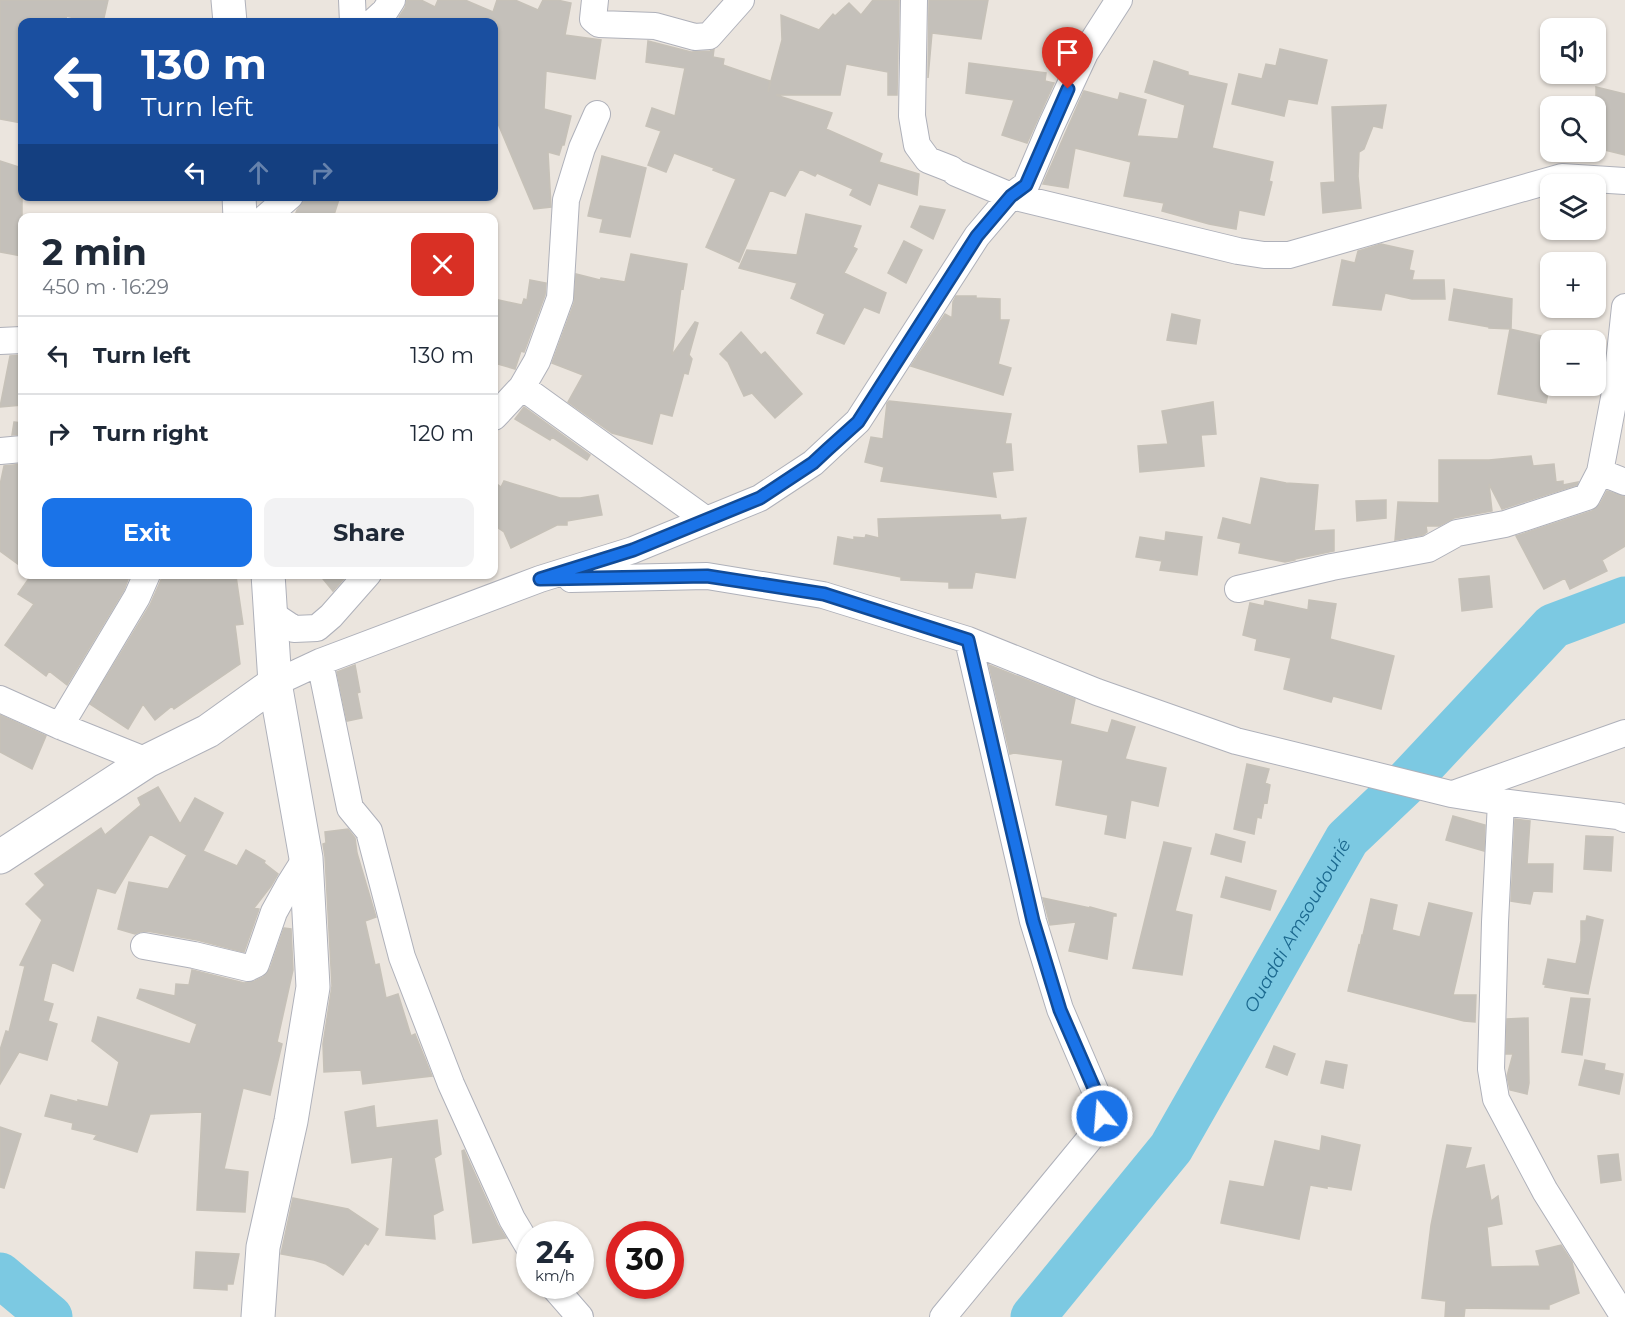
<!DOCTYPE html>
<meta charset="utf-8">
<style>
:root{--surface:#fff;--page:#f2f2f3;--text:#1f2937;--muted:#747a83;--line:#e0e1e3;--accent:#1a73e8}
body{margin:0;font-family:Montserrat,sans-serif;background:var(--page);color:var(--text);height:100vh;display:flex;flex-direction:column;font-size:22px;white-space:nowrap}
*{box-sizing:border-box;margin:0}
p{font-size:20px;color:var(--muted)}
.icon{flex:none;width:33px;height:33px;fill:none;stroke:currentColor;stroke-width:2;stroke-linecap:round;stroke-linejoin:round}
.map{position:relative;flex:1;overflow:hidden}
.details{position:absolute;left:18px;top:213px;width:480px;height:366px;display:flex;flex-direction:column;background:var(--surface);border-radius:12px;box-shadow:0 2px 4px #0004}
.details>*{flex:none}
.banner{position:absolute;left:18px;top:18px;width:480px;height:183px;border-radius:12px;box-shadow:0 2px 4px #0004;background:#1a4fa0;color:#fff;overflow:hidden}
.tools{position:absolute;left:1540px;top:18px;display:grid;gap:12px}
.tools a{display:grid;place-items:center;width:66px;height:66px;border-radius:12px;background:var(--surface);box-shadow:0 2px 4px #0004;font-size:30px}
.speed{position:absolute;left:516px;top:1221px;display:flex;gap:12px;font-size:30px;font-weight:700;text-align:center}
.speed>*{display:grid;place-content:center;width:78px;height:78px;border-radius:50%;background:var(--surface);box-shadow:0 2px 4px #0004;line-height:1}
.speed small{font-size:15px;font-weight:400}
.speed .limit{border:9px solid #d22;background:#fff;color:#111}
.pin{position:absolute;display:grid;place-items:center;width:51px;height:51px;color:#fff;margin:-62px -26px;border-radius:50% 50% 50% 0;rotate:-45deg;box-shadow:0 0 6px #0007}
.pin .icon{rotate:45deg}
.me{position:absolute;width:66px;margin:-33px;rotate:343deg;stroke-linejoin:round;filter:drop-shadow(0 0 4px #0008)}
.turn{display:flex;align-items:center;gap:21px;height:126px;padding:0 24px;font-size:27px}
.turn .icon{width:78px;height:78px;stroke-width:2.5}
.turn b{display:block;font-size:42px;line-height:51px}
.lanes{display:flex;align-items:center;height:57px;padding:0 24px;background:#0003;justify-content:center;gap:30px;direction:ltr}
.lanes .off{opacity:.35}
.round{display:grid;place-items:center;flex:none;width:63px;height:63px;border-radius:12px;background:var(--page)}
.overview{display:flex;align-items:center;justify-content:space-between;height:102px;padding:0 24px}
h1{font-size:36px;font-weight:700;line-height:45px}
.cta{display:flex;gap:12px;margin-top:auto;padding:12px 24px}
.cta a{flex:1;height:69px;border-radius:12px;background:var(--accent);color:#fff;font-size:24px;font-weight:700;line-height:69px;text-align:center}
.cta a+a{background:var(--page);color:var(--text)}
ul{padding:0;list-style:none}
li{display:flex;align-items:center;gap:18px;height:78px;padding:0 24px;border-top:2px solid var(--line)}
li div{flex:1}
li b{display:block;font-size:22px}
li em{font-style:normal}
.map>svg:first-child{display:block}
.lines{fill:none;stroke-linecap:round;stroke-linejoin:round}
.river{stroke:#7cc9e2;stroke-width:45}
.building{fill:#c4c0ba;stroke:#c6c1b8;stroke-width:1.5}
.minor-casing{stroke:#afb1ba;stroke-width:28}
.tertiary-casing{stroke:#afb1ba;stroke-width:35}
.minor{stroke:#fff;stroke-width:26}
.tertiary{stroke:#fff;stroke-width:33}
.route-casing{stroke:#114b97;stroke-width:15}
.route{stroke:#1a73e8;stroke-width:10}
.labels{text-anchor:middle;stroke-width:4.5;stroke-linejoin:round;paint-order:stroke}
.water-label{font-size:18px;font-style:italic;fill:#1b688e;stroke:#fff}
</style>
<div class="map">
<svg width="1625" height="1317" viewBox="0 0 1625 1317">
<rect width="100%" height="100%" fill="#ebe5de"/>
<g class="lines">
<!-- river -->
<g class="river">
<path d="M 0,1275 L 50,1317"/>
<path id="s1" d="M 1033,1317 L 1171,1148 L 1347,839 L 1406,783 L 1553,626 L 1625,599"/>
</g>
</g>
<!-- building -->
<path class="building" d="M 0,0 L 108,0 L 103,22 L 93,22 L 66,16 L 67,22 L 22,22 L 22,123 L 0,119 Z
M 407,0 L 421,0 L 435,7 L 438,0 L 465,0 L 493,12 L 497,0 L 515,0 L 538,10 L 543,0 L 557,0 L 571,3 L 565,35 L 601,40 L 595,79 L 546,71 L 544,109 L 571,116 L 564,145 L 562,145 L 559,155 L 548,152 L 551,207 L 534,209 L 494,114 L 494,105 L 496,105 L 494,35 L 498,22 L 409,22 L 399,17 L 405,8 Z
M 873,0 L 899,0 L 897,95 L 888,95 L 888,72 L 846,64 L 840,95 L 776,95 L 832,113 L 826,129 L 882,154 L 879,162 L 919,174 L 917,195 L 878,183 L 870,205 L 850,195 L 853,189 L 817,173 L 815,176 L 800,169 L 785,196 L 770,190 L 739,262 L 706,247 L 736,179 L 713,170 L 714,168 L 674,153 L 666,172 L 648,165 L 661,131 L 646,126 L 652,108 L 675,116 L 685,68 L 646,62 L 648,41 L 691,52 L 710,51 L 714,49 L 713,57 L 724,59 L 723,65 L 770,81 L 768,92 L 782,40 L 781,15 L 819,30 L 833,14 L 835,16 L 849,3 L 861,15 Z
M 929,0 L 988,0 L 981,39 L 932,33 L 928,78 Z
M 1280,49 L 1327,60 L 1317,104 L 1288,99 L 1284,116 L 1232,104 L 1239,74 L 1262,79 L 1266,64 L 1276,66 Z
M 1154,61 L 1188,72 L 1188,75 L 1227,84 L 1212,148 L 1273,162 L 1269,181 L 1272,182 L 1264,215 L 1239,210 L 1236,229 L 1209,224 L 1162,211 L 1164,203 L 1124,196 L 1131,162 L 1075,148 L 1068,188 L 1043,184 L 1084,91 L 1118,100 L 1120,93 L 1146,100 L 1137,136 L 1178,139 L 1185,105 L 1145,92 Z
M 969,63 L 1046,73 L 1045,81 L 1054,83 L 1027,143 L 1002,135 L 1014,100 L 966,93 Z
M 1596,87 L 1625,94 L 1625,155 L 1596,148 Z
M 1386,105 L 1382,128 L 1373,126 L 1364,149 L 1359,152 L 1358,176 L 1361,208 L 1323,213 L 1321,183 L 1335,182 L 1332,107 Z
M 602,156 L 646,168 L 630,237 L 600,232 L 603,219 L 588,216 Z
M 0,161 L 22,168 L 22,256 L 0,252 Z
M 305,196 L 340,196 L 333,218 L 294,218 L 297,210 L 304,201 Z
M 920,206 L 945,210 L 933,239 L 911,227 Z
M 806,214 L 861,226 L 853,247 L 857,249 L 844,273 L 886,293 L 879,313 L 864,307 L 844,344 L 817,333 L 825,314 L 791,298 L 797,283 L 739,268 L 747,250 L 797,255 Z
M 904,241 L 922,250 L 906,283 L 888,273 Z
M 1381,244 L 1413,251 L 1409,270 L 1414,271 L 1412,280 L 1444,280 L 1445,299 L 1412,299 L 1385,293 L 1381,310 L 1333,305 L 1342,260 L 1355,263 L 1358,251 Z
M 631,254 L 687,264 L 683,289 L 681,288 L 672,355 L 695,322 L 698,323 L 689,355 L 692,359 L 688,374 L 684,373 L 672,416 L 660,413 L 652,444 L 612,433 L 568,402 L 583,375 L 552,363 L 574,303 L 576,274 L 600,280 L 601,278 L 625,282 Z
M 530,280 L 546,283 L 545,295 L 524,352 L 521,351 L 515,369 L 494,363 L 494,299 L 522,305 L 524,299 L 527,300 Z
M 1454,289 L 1512,299 L 1511,329 L 1489,328 L 1489,327 L 1449,320 Z
M 956,296 L 976,296 L 976,298 L 1000,299 L 1000,320 L 1009,320 L 998,364 L 1011,368 L 1003,395 L 911,366 L 945,314 L 952,318 L 953,302 Z
M 1172,314 L 1200,320 L 1196,344 L 1167,340 Z
M 1510,329 L 1551,338 L 1551,378 L 1546,403 L 1498,394 Z
M 741,332 L 761,355 L 765,352 L 802,394 L 775,418 L 752,393 L 744,396 L 728,362 L 720,354 Z
M 22,355 L 22,405 L 0,407 L 10,356 Z
M 889,401 L 1011,414 L 1005,444 L 1011,444 L 1013,470 L 992,472 L 996,497 L 881,481 L 884,467 L 865,462 L 871,437 L 883,439 L 887,403 Z
M 1213,402 L 1216,434 L 1201,435 L 1204,466 L 1140,472 L 1138,446 L 1168,444 L 1162,411 Z
M 524,407 L 590,455 L 587,460 L 552,437 L 550,440 L 515,419 Z
M 14,422 L 22,423 L 22,434 L 12,435 Z
M 1531,456 L 1533,466 L 1554,464 L 1556,482 L 1563,481 L 1563,485 L 1578,482 L 1577,485 L 1502,509 L 1489,484 L 1492,511 L 1454,518 L 1439,526 L 1426,526 L 1427,532 L 1423,535 L 1395,540 L 1398,502 L 1439,503 L 1439,460 L 1489,460 Z
M 22,464 L 22,567 L 0,551 L 0,485 L 4,466 Z
M 1261,478 L 1286,483 L 1318,485 L 1314,531 L 1334,530 L 1334,551 L 1295,559 L 1295,560 L 1285,562 L 1239,553 L 1241,543 L 1218,538 L 1223,518 L 1251,525 Z
M 504,481 L 560,498 L 580,498 L 598,495 L 602,515 L 567,521 L 567,525 L 557,525 L 511,548 L 504,532 L 494,525 L 494,482 L 501,487 Z
M 1607,491 L 1625,497 L 1625,546 L 1602,560 L 1607,571 L 1570,589 L 1565,578 L 1544,589 L 1516,536 L 1592,511 L 1600,504 Z
M 1386,500 L 1386,518 L 1357,521 L 1356,501 Z
M 1000,515 L 1001,520 L 1026,518 L 1015,578 L 975,572 L 972,588 L 949,588 L 949,582 L 901,580 L 901,577 L 834,564 L 838,537 L 854,540 L 854,537 L 865,538 L 866,535 L 879,538 L 878,519 Z
M 1166,532 L 1202,537 L 1197,575 L 1160,570 L 1162,561 L 1136,557 L 1140,537 L 1165,541 Z
M 32,574 L 130,574 L 124,590 L 67,685 L 49,671 L 46,676 L 5,645 L 34,604 L 18,594 Z
M 162,574 L 207,574 L 206,580 L 236,576 L 243,624 L 235,625 L 240,664 L 174,709 L 172,706 L 155,720 L 143,704 L 128,729 L 90,704 L 150,605 L 161,580 Z
M 319,574 L 348,574 L 333,591 Z
M 1489,576 L 1492,607 L 1462,611 L 1459,579 Z
M 1309,600 L 1336,604 L 1330,639 L 1394,656 L 1381,709 L 1333,696 L 1331,702 L 1284,689 L 1291,658 L 1255,650 L 1257,639 L 1243,635 L 1250,603 L 1264,606 L 1265,601 L 1308,610 Z
M 355,665 L 360,692 L 357,693 L 362,718 L 347,721 L 337,672 Z
M 989,665 L 1075,699 L 1070,724 L 1108,733 L 1112,720 L 1135,727 L 1125,759 L 1166,768 L 1158,806 L 1131,800 L 1125,838 L 1105,834 L 1108,815 L 1056,805 L 1063,760 L 1014,753 L 1010,754 Z
M 0,715 L 46,736 L 32,769 L 0,752 Z
M 1247,764 L 1269,769 L 1265,783 L 1270,785 L 1267,803 L 1264,802 L 1261,818 L 1257,817 L 1254,834 L 1234,829 Z
M 158,787 L 180,824 L 195,798 L 223,813 L 203,851 L 237,866 L 246,850 L 265,861 L 264,863 L 278,874 L 271,886 L 254,908 L 259,909 L 244,952 L 197,940 L 147,931 L 140,932 L 135,934 L 118,929 L 129,882 L 168,889 L 187,855 L 150,834 L 115,893 L 97,888 L 73,971 L 52,962 L 43,1001 L 53,1004 L 48,1021 L 57,1024 L 47,1060 L 19,1052 L 0,1084 L 0,1050 L 6,1031 L 9,1032 L 25,966 L 20,965 L 42,920 L 26,904 L 45,885 L 35,874 L 101,828 L 105,835 L 141,805 L 138,798 Z
M 1453,816 L 1485,825 L 1484,851 L 1446,840 Z
M 1515,819 L 1530,821 L 1527,864 L 1553,864 L 1552,892 L 1533,891 L 1530,904 L 1511,901 Z
M 348,829 L 355,838 L 357,853 L 376,917 L 365,921 L 375,965 L 379,964 L 386,998 L 398,994 L 411,1036 L 415,1034 L 432,1076 L 363,1084 L 361,1070 L 324,1072 L 323,1044 L 332,986 L 325,857 L 323,844 L 326,843 L 325,832 Z
M 1216,834 L 1245,842 L 1241,862 L 1211,854 Z
M 1586,836 L 1613,837 L 1611,871 L 1584,869 Z
M 1164,842 L 1191,848 L 1175,911 L 1192,915 L 1182,975 L 1133,968 Z
M 1226,877 L 1276,891 L 1270,910 L 1221,897 Z
M 1043,898 L 1090,908 L 1090,907 L 1116,914 L 1116,916 L 1113,916 L 1107,959 L 1069,951 L 1076,922 L 1050,925 Z
M 1371,899 L 1397,905 L 1392,930 L 1420,937 L 1429,903 L 1472,913 L 1453,995 L 1476,995 L 1475,1022 L 1464,1021 L 1348,991 L 1359,945 L 1360,946 L 1362,935 L 1363,935 Z
M 1587,916 L 1603,920 L 1588,994 L 1545,987 L 1546,985 L 1543,984 L 1548,959 L 1576,964 L 1581,941 L 1581,921 L 1586,921 Z
M 284,928 L 291,929 L 293,970 L 277,1042 L 282,1044 L 270,1095 L 243,1088 L 224,1169 L 248,1172 L 245,1212 L 197,1210 L 202,1112 L 150,1114 L 137,1152 L 94,1139 L 97,1135 L 72,1129 L 73,1123 L 45,1116 L 51,1095 L 78,1102 L 78,1100 L 108,1107 L 119,1062 L 92,1041 L 98,1017 L 190,1044 L 197,1024 L 137,998 L 140,989 L 175,996 L 176,984 L 189,985 L 192,970 L 244,983 L 255,981 L 263,977 L 270,969 Z
M 1571,998 L 1590,999 L 1582,1055 L 1562,1052 Z
M 1528,1018 L 1529,1083 L 1527,1094 L 1510,1090 L 1507,1076 L 1513,1054 L 1506,1054 L 1507,1019 Z
M 1274,1046 L 1295,1054 L 1287,1075 L 1266,1067 Z
M 1585,1060 L 1605,1064 L 1604,1070 L 1623,1074 L 1619,1094 L 1579,1085 Z
M 1326,1061 L 1347,1065 L 1343,1088 L 1321,1083 Z
M 374,1106 L 376,1128 L 437,1120 L 441,1154 L 434,1158 L 443,1210 L 433,1215 L 435,1239 L 386,1235 L 393,1157 L 352,1163 L 345,1112 Z
M 0,1127 L 21,1134 L 4,1188 L 0,1187 Z
M 1322,1136 L 1360,1145 L 1351,1190 L 1327,1186 L 1327,1188 L 1310,1185 L 1299,1239 L 1221,1223 L 1230,1181 L 1264,1187 L 1275,1141 L 1320,1151 Z
M 1447,1145 L 1471,1148 L 1465,1169 L 1484,1165 L 1491,1201 L 1498,1196 L 1502,1224 L 1487,1227 L 1491,1267 L 1540,1266 L 1536,1251 L 1561,1245 L 1572,1262 L 1579,1293 L 1549,1305 L 1549,1309 L 1465,1308 L 1464,1317 L 1445,1317 L 1446,1301 L 1422,1298 L 1431,1225 Z
M 464,1150 L 498,1225 L 506,1238 L 473,1243 L 462,1151 Z
M 1618,1154 L 1621,1180 L 1601,1183 L 1598,1156 Z
M 293,1198 L 348,1209 L 378,1229 L 368,1245 L 365,1243 L 343,1275 L 326,1264 L 314,1260 L 281,1254 Z
M 196,1252 L 239,1254 L 233,1284 L 227,1284 L 227,1290 L 194,1288 Z"/>
<g class="lines">
<!-- minor casing -->
<g class="minor-casing">
<path id="minor" d="M 352,0 L 353,22
M 595,0 L 593,19 L 599,24 L 655,26 L 695,37 L 709,36 L 741,0
M 914,0 L 912,116 L 917,145 L 928,160 L 951,169 L 956,173 L 1011,196 L 1238,251 L 1264,255 L 1289,255 L 1562,177 L 1625,181
M 373,22 L 385,11 L 392,0
M 265,218 L 290,196
M 0,341 L 22,340
M 522,387 L 705,519
M 494,417 L 522,387 L 537,361 L 560,298 L 566,200 L 582,148 L 597,114
M 0,451 L 22,449
M 1600,472 L 1625,482
M 571,579 L 707,576 L 823,595 L 968,640 L 1097,692 L 1236,741 L 1451,794 L 1501,802 L 1618,816 L 1625,819
M 1238,589 L 1332,567 L 1428,549 L 1457,533 L 1505,524 L 1587,497 L 1600,472 L 1617,382 L 1625,307
M 270,613 L 294,629 L 317,628 L 331,616 L 368,574
M 320,662 L 350,808 L 369,831 L 402,957 L 451,1084 L 512,1219 L 530,1249
M 275,683 L 320,662 L 540,579 L 633,550 L 760,498 L 813,463 L 858,421 L 977,236 L 1011,196 L 1026,185 L 1051,126 L 1085,53 L 1119,0
M 0,699 L 60,726 L 147,761
M 60,726 L 137,597 L 147,574
M 1456,793 L 1625,733
M 1501,802 L 1495,922 L 1491,1069 L 1496,1099 L 1545,1191 L 1624,1317
M 144,946 L 194,955 L 248,968 L 256,964 L 274,912 L 289,885 L 306,858
M 553,1286 L 580,1317
M 943,1317 L 1097,1130 L 1102,1116 L 1100,1102 L 1060,1009 L 1033,921 L 968,640"/>
</g>
<!-- tertiary casing -->
<g class="tertiary-casing">
<path id="tertiary" d="M 228,0 L 230,22
M 239,196 L 240,218
M 0,857 L 147,761 L 208,731 L 275,683
M 258,1317 L 263,1247 L 291,1121 L 313,987 L 306,858 L 275,683 L 268,574"/>
</g>
<!-- minor -->
<use href="#minor" class="minor"/>
<!-- tertiary -->
<use href="#tertiary" class="tertiary"/>
</g>
<g class="lines">
<!-- route casing -->
<g class="route-casing">
<path id="route" d="M 1068,89 L 1026,185 L 1011,196 L 977,236 L 858,422 L 828,449 L 813,463 L 760,498 L 633,550 L 540,579 L 707,576 L 824,594 L 968,640 L 1033,921 L 1060,1010 L 1100,1102 L 1102,1116"/>
</g>
<!-- route -->
<use href="#route" class="route"/>
</g>
<g class="labels">
<!-- water labels -->
<g class="water-label">
<text dy="6" stroke="none"><textPath href="#s1" startOffset="474">Ouaddi Amsoudourié</textPath></text>
</g>
</g>
</svg>
<div class="tools">
<a><svg class="icon" aria-label="sound" viewBox="0 0 24 24"><path d="M4 9h4l5-4v14l-5-4H4zM17 9q2 3 0 6"/></svg></a>
<a><svg class="icon" aria-label="search" viewBox="0 0 24 24"><circle cx="10" cy="10" r="6"/><path d="M15 15l6 6"/></svg></a>
<a><svg class="icon" aria-label="layers" viewBox="0 0 24 24"><path d="M12 4l9 5-9 5-9-5zM3 14l9 5 9-5"/></svg></a>
<a>+</a>
<a>−</a>
</div>
<div class="speed"><div>24<small>km/h</small></div><div class="limit">30</div></div>
<div class="pin" style="left:1068px;top:89px;background:#d93025"><svg class="icon" aria-label="arrive" viewBox="0 0 24 24"><path d="M6 21V4h12l-3 4 3 4H6"/></svg></div>
<svg class="me" style="left:1102px;top:1116px" viewBox="-20 -20 40 40"><circle r="17" fill="#1a73e8" stroke="#fff" stroke-width="3"/><path d="M0-11L8 9 0 5-8 9z" fill="#fff"/></svg>
<div class="banner">
<div class="turn"><svg class="icon" aria-label="left" viewBox="0 0 24 24"><path d="M17 20v-9H6M10 6l-5 5 5 5"/></svg><div><b>130 m</b>Turn left</div></div>
<div class="lanes"><svg class="icon" aria-label="left" viewBox="0 0 24 24"><path d="M17 20v-9H6M10 6l-5 5 5 5"/></svg><svg class="icon off" aria-label="ahead" viewBox="0 0 24 24"><path d="M12 20V5M6 11l6-6 6 6"/></svg><svg class="icon off" aria-label="right" viewBox="0 0 24 24"><path d="M7 20v-9h11M14 6l5 5-5 5"/></svg></div>
</div>
<section class="details">
<div class="overview"><div><h1>2 min</h1><p>450 m · 16:29</p></div><a class="round" style="background:#d93025;color:#fff"><svg class="icon" aria-label="close" viewBox="0 0 24 24"><path d="M6 6l12 12M18 6L6 18"/></svg></a></div>
<ul>
<li><svg class="icon" aria-label="left" viewBox="0 0 24 24"><path d="M17 20v-9H6M10 6l-5 5 5 5"/></svg><div><b>Turn left</b></div><em>130 m</em></li>
<li><svg class="icon" aria-label="right" viewBox="0 0 24 24"><path d="M7 20v-9h11M14 6l5 5-5 5"/></svg><div><b>Turn right</b></div><em>120 m</em></li>
</ul>
<div class="cta"><a>Exit</a><a>Share</a></div>
</section>
</div>
